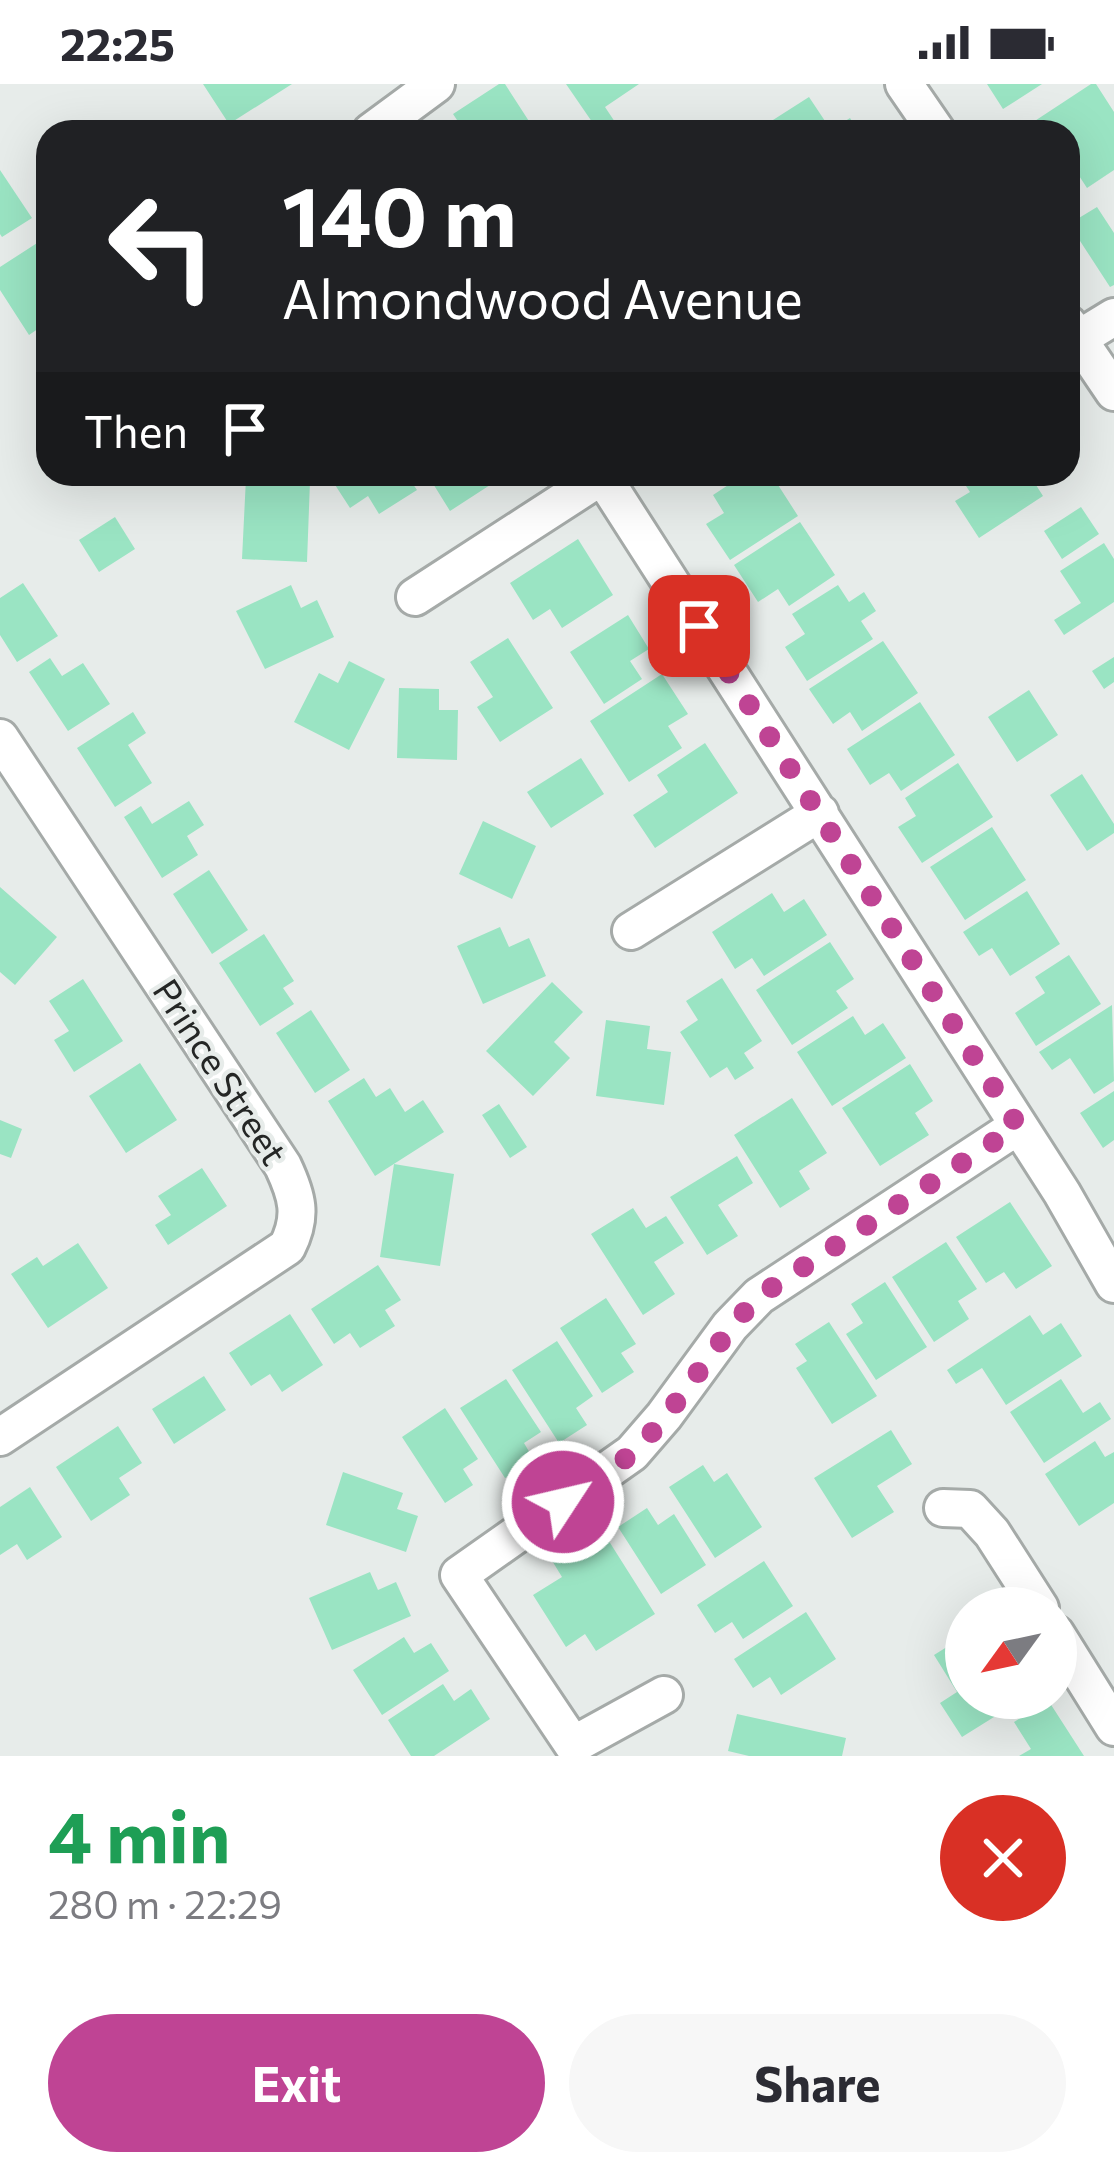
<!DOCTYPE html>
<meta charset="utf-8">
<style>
:root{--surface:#fff;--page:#f7f7f7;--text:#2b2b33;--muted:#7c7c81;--accent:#bf4494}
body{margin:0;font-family:Commissioner,sans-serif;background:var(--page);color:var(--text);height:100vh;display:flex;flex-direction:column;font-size:45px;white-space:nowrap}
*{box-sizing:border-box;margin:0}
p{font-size:39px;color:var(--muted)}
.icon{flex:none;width:66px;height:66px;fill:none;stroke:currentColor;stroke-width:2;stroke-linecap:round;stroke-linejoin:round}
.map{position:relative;height:1672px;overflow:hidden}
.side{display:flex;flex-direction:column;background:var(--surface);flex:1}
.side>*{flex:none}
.guide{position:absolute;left:36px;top:36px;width:1044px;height:366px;border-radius:36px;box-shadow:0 12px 48px #0002;background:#202124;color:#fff;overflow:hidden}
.needle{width:78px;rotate:237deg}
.controls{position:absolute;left:945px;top:1503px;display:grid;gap:24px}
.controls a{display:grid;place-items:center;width:132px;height:132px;border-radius:50%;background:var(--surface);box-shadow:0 12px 48px #0002;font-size:60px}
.pin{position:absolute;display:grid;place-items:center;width:102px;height:102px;color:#fff;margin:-51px;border-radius:24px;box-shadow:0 6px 18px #0006}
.me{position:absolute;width:132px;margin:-66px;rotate:55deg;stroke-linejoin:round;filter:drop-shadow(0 0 9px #0008)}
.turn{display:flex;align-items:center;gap:42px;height:252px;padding:0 48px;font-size:54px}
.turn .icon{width:156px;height:156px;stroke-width:2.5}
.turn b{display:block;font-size:84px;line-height:102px}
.then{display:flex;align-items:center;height:114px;padding:0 48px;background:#0003;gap:24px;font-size:45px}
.round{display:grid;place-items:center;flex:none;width:126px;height:126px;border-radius:63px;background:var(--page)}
.headline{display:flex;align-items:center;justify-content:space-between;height:204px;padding:0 48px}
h1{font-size:72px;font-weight:700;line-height:90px;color:#1e9e55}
.primary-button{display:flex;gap:24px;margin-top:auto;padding:24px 48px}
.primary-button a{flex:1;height:138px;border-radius:72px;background:var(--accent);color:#fff;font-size:48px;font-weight:700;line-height:138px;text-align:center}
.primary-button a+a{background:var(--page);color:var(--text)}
.status{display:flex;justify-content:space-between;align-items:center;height:84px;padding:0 60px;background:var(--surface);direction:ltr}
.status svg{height:33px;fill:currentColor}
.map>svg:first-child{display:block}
.building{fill:#9ae4c3}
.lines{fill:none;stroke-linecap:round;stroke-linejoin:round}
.minor-casing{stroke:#a5aaa8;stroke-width:42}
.minor{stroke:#fff;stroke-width:36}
.route{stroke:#bf4494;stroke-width:21;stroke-dasharray:0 37.8}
.labels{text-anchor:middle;stroke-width:9;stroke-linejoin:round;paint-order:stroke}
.street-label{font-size:36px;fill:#242625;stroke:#e7ecea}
</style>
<div class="status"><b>22:25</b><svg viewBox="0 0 49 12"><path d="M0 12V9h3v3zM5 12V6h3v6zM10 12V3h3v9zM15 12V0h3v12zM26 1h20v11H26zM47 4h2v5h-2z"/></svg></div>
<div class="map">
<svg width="1114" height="1672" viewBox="0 0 1114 1672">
<rect width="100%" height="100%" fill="#e7ecea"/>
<!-- building -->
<path class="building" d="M 203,0 L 292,0 L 229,40 Z
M 499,0 L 505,0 L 536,48 L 465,48 L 453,30 Z
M 566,0 L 639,0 L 605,23 L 615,38 L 599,48 Z
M 987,0 L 1042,0 L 1003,25 Z
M 1091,0 L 1096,0 L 1114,28 L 1114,86 L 1087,104 L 1068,75 L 1068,48 L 1018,48 Z
M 809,13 L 831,46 L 850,34 L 859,48 L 754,48 Z
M 0,86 L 32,134 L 2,153 L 0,150 Z
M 1097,123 L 1114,149 L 1114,201 L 1110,203 L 1069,140 Z
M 48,152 L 48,238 L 29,251 L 0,206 L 0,183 Z
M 328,390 L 406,390 L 417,406 L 379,430 L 368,412 L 350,424 Z
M 427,390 L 507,390 L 450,427 Z
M 745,390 L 771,390 L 798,432 L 730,476 L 706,440 L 724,429 L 713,411 Z
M 958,390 L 1029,390 L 1043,412 L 979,454 L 955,417 L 970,408 Z
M 246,394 L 310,397 L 307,478 L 242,475 Z
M 1081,423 L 1099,450 L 1062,475 L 1044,447 Z
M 115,433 L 135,465 L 99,488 L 79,456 Z
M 800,438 L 835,491 L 789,522 L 778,505 L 758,518 L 734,481 Z
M 578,455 L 613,511 L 562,544 L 550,525 L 533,536 L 510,499 Z
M 1104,459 L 1114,475 L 1114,518 L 1064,551 L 1054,536 L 1081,519 L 1060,487 Z
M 23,499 L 58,552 L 17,578 L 0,551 L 0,514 Z
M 291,501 L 301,524 L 317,516 L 334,553 L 265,585 L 236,527 Z
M 838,501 L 849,518 L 864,508 L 876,527 L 861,537 L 873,555 L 807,597 L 785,563 L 805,550 L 792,530 Z
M 628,531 L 649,565 L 630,577 L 642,595 L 604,620 L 570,568 Z
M 508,554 L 553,624 L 500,658 L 477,623 L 493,613 L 470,578 Z
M 883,557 L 918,609 L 862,647 L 850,628 L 833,640 L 809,605 Z
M 1114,573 L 1114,598 L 1104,605 L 1092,587 Z
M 50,574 L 62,592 L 83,579 L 110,620 L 68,647 L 29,588 Z
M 349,577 L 385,595 L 349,666 L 294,638 L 319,589 L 338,599 Z
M 662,590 L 688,630 L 668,642 L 682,664 L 629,698 L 590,637 Z
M 399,604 L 439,605 L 439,626 L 458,626 L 457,676 L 397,674 Z
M 1029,606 L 1058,651 L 1017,678 L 988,633 Z
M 920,618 L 955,671 L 901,707 L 889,689 L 870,701 L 847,665 Z
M 133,628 L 146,649 L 128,661 L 152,699 L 115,723 L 77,664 Z
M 705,659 L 738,709 L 655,764 L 633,731 L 668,708 L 657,691 Z
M 581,674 L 604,710 L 551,744 L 527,708 Z
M 958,679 L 993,733 L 922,779 L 898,743 L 916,732 L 905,714 Z
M 1082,690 L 1114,740 L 1114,749 L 1087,767 L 1050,711 Z
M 189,717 L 204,741 L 187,752 L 198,771 L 162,794 L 124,733 L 141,722 L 152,740 Z
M 483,737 L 536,762 L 512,815 L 459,790 Z
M 992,743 L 1026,796 L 965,836 L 930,783 Z
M 209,786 L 248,846 L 212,870 L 173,810 Z
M 0,803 L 57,853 L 15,901 L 0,888 Z
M 1027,807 L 1060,860 L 1010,892 L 992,864 L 979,872 L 963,848 Z
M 772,809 L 784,828 L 804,815 L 827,851 L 764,892 L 752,874 L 735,885 L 712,848 Z
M 500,843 L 509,863 L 529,854 L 546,892 L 483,920 L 457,862 Z
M 264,850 L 294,897 L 283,904 L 294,920 L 260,942 L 219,879 Z
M 830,858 L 854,895 L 836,907 L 848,924 L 792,961 L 756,906 Z
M 1069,871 L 1101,920 L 1036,962 L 1015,929 L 1045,909 L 1035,893 Z
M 722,894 L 762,957 L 744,969 L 754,984 L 735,996 L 727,983 L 710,994 L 680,948 L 698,936 L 686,917 Z
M 83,895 L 123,957 L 74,988 L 54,956 L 69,947 L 49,917 Z
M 552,898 L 583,928 L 554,958 L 570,974 L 533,1012 L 486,967 Z
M 1112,921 L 1114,997 L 1094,1010 L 1070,974 L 1052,986 L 1039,968 Z
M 311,926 L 350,986 L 315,1009 L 276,949 Z
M 853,932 L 865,951 L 883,939 L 906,974 L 832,1022 L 797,968 Z
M 606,936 L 650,942 L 647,965 L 671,968 L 664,1021 L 596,1012 Z
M 140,979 L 177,1036 L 126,1069 L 89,1012 Z
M 910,980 L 933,1017 L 915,1029 L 929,1051 L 880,1082 L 842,1024 Z
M 364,994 L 376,1013 L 390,1004 L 405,1028 L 423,1016 L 444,1048 L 375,1092 L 328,1017 Z
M 1114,1007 L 1114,1056 L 1103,1064 L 1080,1029 Z
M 792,1014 L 827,1069 L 799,1087 L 810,1105 L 780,1124 L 734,1051 Z
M 499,1020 L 527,1063 L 510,1074 L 482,1031 Z
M 0,1036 L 22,1045 L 11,1074 L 0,1070 Z
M 737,1072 L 753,1099 L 718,1121 L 738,1152 L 707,1171 L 670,1113 Z
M 394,1080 L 454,1090 L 440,1182 L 380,1173 Z
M 202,1084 L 227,1122 L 168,1161 L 155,1141 L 171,1131 L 158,1112 Z
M 1010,1118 L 1052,1182 L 1016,1205 L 1004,1188 L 986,1199 L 956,1153 Z
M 633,1124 L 646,1144 L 666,1132 L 684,1159 L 654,1178 L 675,1210 L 643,1231 L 591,1150 Z
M 946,1158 L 977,1205 L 958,1217 L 969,1235 L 934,1258 L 892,1193 Z
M 78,1159 L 108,1204 L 48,1244 L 11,1190 L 37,1173 L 43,1182 Z
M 378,1181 L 401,1216 L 385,1226 L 395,1242 L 360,1264 L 350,1249 L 334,1260 L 311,1225 Z
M 885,1198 L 927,1263 L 876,1296 L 846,1250 L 863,1239 L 851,1220 Z
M 606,1214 L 636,1260 L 621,1269 L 634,1288 L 602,1309 L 560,1244 Z
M 290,1230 L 323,1281 L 282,1308 L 270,1290 L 251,1302 L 229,1269 Z
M 1030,1231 L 1043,1251 L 1061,1239 L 1082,1272 L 1006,1321 L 982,1284 L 956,1300 L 947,1286 Z
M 829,1238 L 877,1312 L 832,1340 L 796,1284 L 807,1277 L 795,1260 Z
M 557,1257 L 593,1312 L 576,1324 L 587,1341 L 559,1359 L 512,1286 Z
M 204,1292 L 226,1326 L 174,1360 L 152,1325 Z
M 506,1295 L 541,1348 L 524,1359 L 534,1376 L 505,1394 L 460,1324 Z
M 1061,1295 L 1083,1329 L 1100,1318 L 1111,1335 L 1044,1379 L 1010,1328 Z
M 445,1324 L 478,1375 L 463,1385 L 473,1401 L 445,1419 L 402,1353 Z
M 118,1342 L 142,1379 L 119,1394 L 130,1411 L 91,1437 L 56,1383 Z
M 891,1346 L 912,1380 L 877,1402 L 894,1428 L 852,1454 L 814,1394 Z
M 1095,1357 L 1105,1373 L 1114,1368 L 1114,1419 L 1079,1442 L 1045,1390 Z
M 703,1381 L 714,1398 L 727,1389 L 762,1443 L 715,1474 L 669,1403 Z
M 343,1388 L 403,1409 L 397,1425 L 418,1432 L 406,1468 L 326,1441 Z
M 30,1403 L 62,1453 L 27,1476 L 17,1460 L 0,1471 L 0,1423 Z
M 647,1424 L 658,1441 L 674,1430 L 706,1481 L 661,1510 L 618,1443 Z
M 600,1443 L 655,1530 L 596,1567 L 585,1550 L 566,1563 L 533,1511 L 562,1493 L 551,1475 Z
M 764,1477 L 793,1522 L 743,1555 L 732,1538 L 715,1549 L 697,1521 Z
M 370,1488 L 378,1506 L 396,1498 L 411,1532 L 332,1566 L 309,1514 Z
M 806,1528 L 836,1575 L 781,1611 L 770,1593 L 753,1604 L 734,1575 Z
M 966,1551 L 966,1614 L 1016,1614 L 1018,1618 L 962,1653 L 940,1619 L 957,1608 L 934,1571 Z
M 404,1553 L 414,1569 L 431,1559 L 449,1587 L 382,1631 L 353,1586 Z
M 443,1600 L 454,1617 L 471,1605 L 490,1635 L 434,1672 L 411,1672 L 388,1636 Z
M 1048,1616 L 1084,1672 L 1019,1672 L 1031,1665 L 1014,1638 Z
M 737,1630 L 846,1654 L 842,1672 L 749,1672 L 728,1667 Z"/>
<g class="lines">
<!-- minor casing -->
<g class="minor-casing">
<path id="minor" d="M 904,0 L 937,48
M 371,48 L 436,0
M 1068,240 L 1114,308
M 1078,255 L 1114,233
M 601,390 L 1062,1109 L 1114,1200
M 415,513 L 602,392
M 0,654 L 283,1082 C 297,1112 303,1132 287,1163 L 0,1353
M 631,847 L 820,729
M 943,1424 L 970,1425 L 992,1449 L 1040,1524
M 1056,1550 L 1114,1643
M 664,1611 L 573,1661 L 459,1491 L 632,1369 L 664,1332 L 730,1242 L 759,1212 L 1018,1042"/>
</g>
<!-- minor -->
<use href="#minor" class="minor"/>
</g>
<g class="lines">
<!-- route -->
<path class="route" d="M 563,1418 C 586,1401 612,1387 633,1368 C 679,1325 712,1260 759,1212 L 1018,1042 L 699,542"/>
</g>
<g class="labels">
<!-- street labels -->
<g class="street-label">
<text transform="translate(220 988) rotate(57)" y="13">Prince Street</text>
</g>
</g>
</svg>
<div class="controls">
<a><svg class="needle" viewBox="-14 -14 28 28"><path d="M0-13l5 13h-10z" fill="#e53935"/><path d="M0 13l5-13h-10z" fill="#7c7c81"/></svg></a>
</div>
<div class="pin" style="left:699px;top:542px;background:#d93025"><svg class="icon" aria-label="arrive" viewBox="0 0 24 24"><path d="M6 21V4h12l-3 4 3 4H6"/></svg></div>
<svg class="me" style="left:563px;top:1418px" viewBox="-20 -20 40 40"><circle r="17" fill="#bf4494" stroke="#fff" stroke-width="3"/><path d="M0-11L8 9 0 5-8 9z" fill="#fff"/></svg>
<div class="guide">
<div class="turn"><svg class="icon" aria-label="left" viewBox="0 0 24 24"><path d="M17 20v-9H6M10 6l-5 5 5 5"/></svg><div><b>140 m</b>Almondwood Avenue</div></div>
<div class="then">Then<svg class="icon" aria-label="arrive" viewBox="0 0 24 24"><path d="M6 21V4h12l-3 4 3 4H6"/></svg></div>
</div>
</div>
<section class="side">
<div class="headline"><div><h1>4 min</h1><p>280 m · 22:29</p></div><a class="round" style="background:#d93025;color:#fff"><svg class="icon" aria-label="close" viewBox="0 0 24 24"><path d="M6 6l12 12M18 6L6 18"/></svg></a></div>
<div class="primary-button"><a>Exit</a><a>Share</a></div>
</section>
